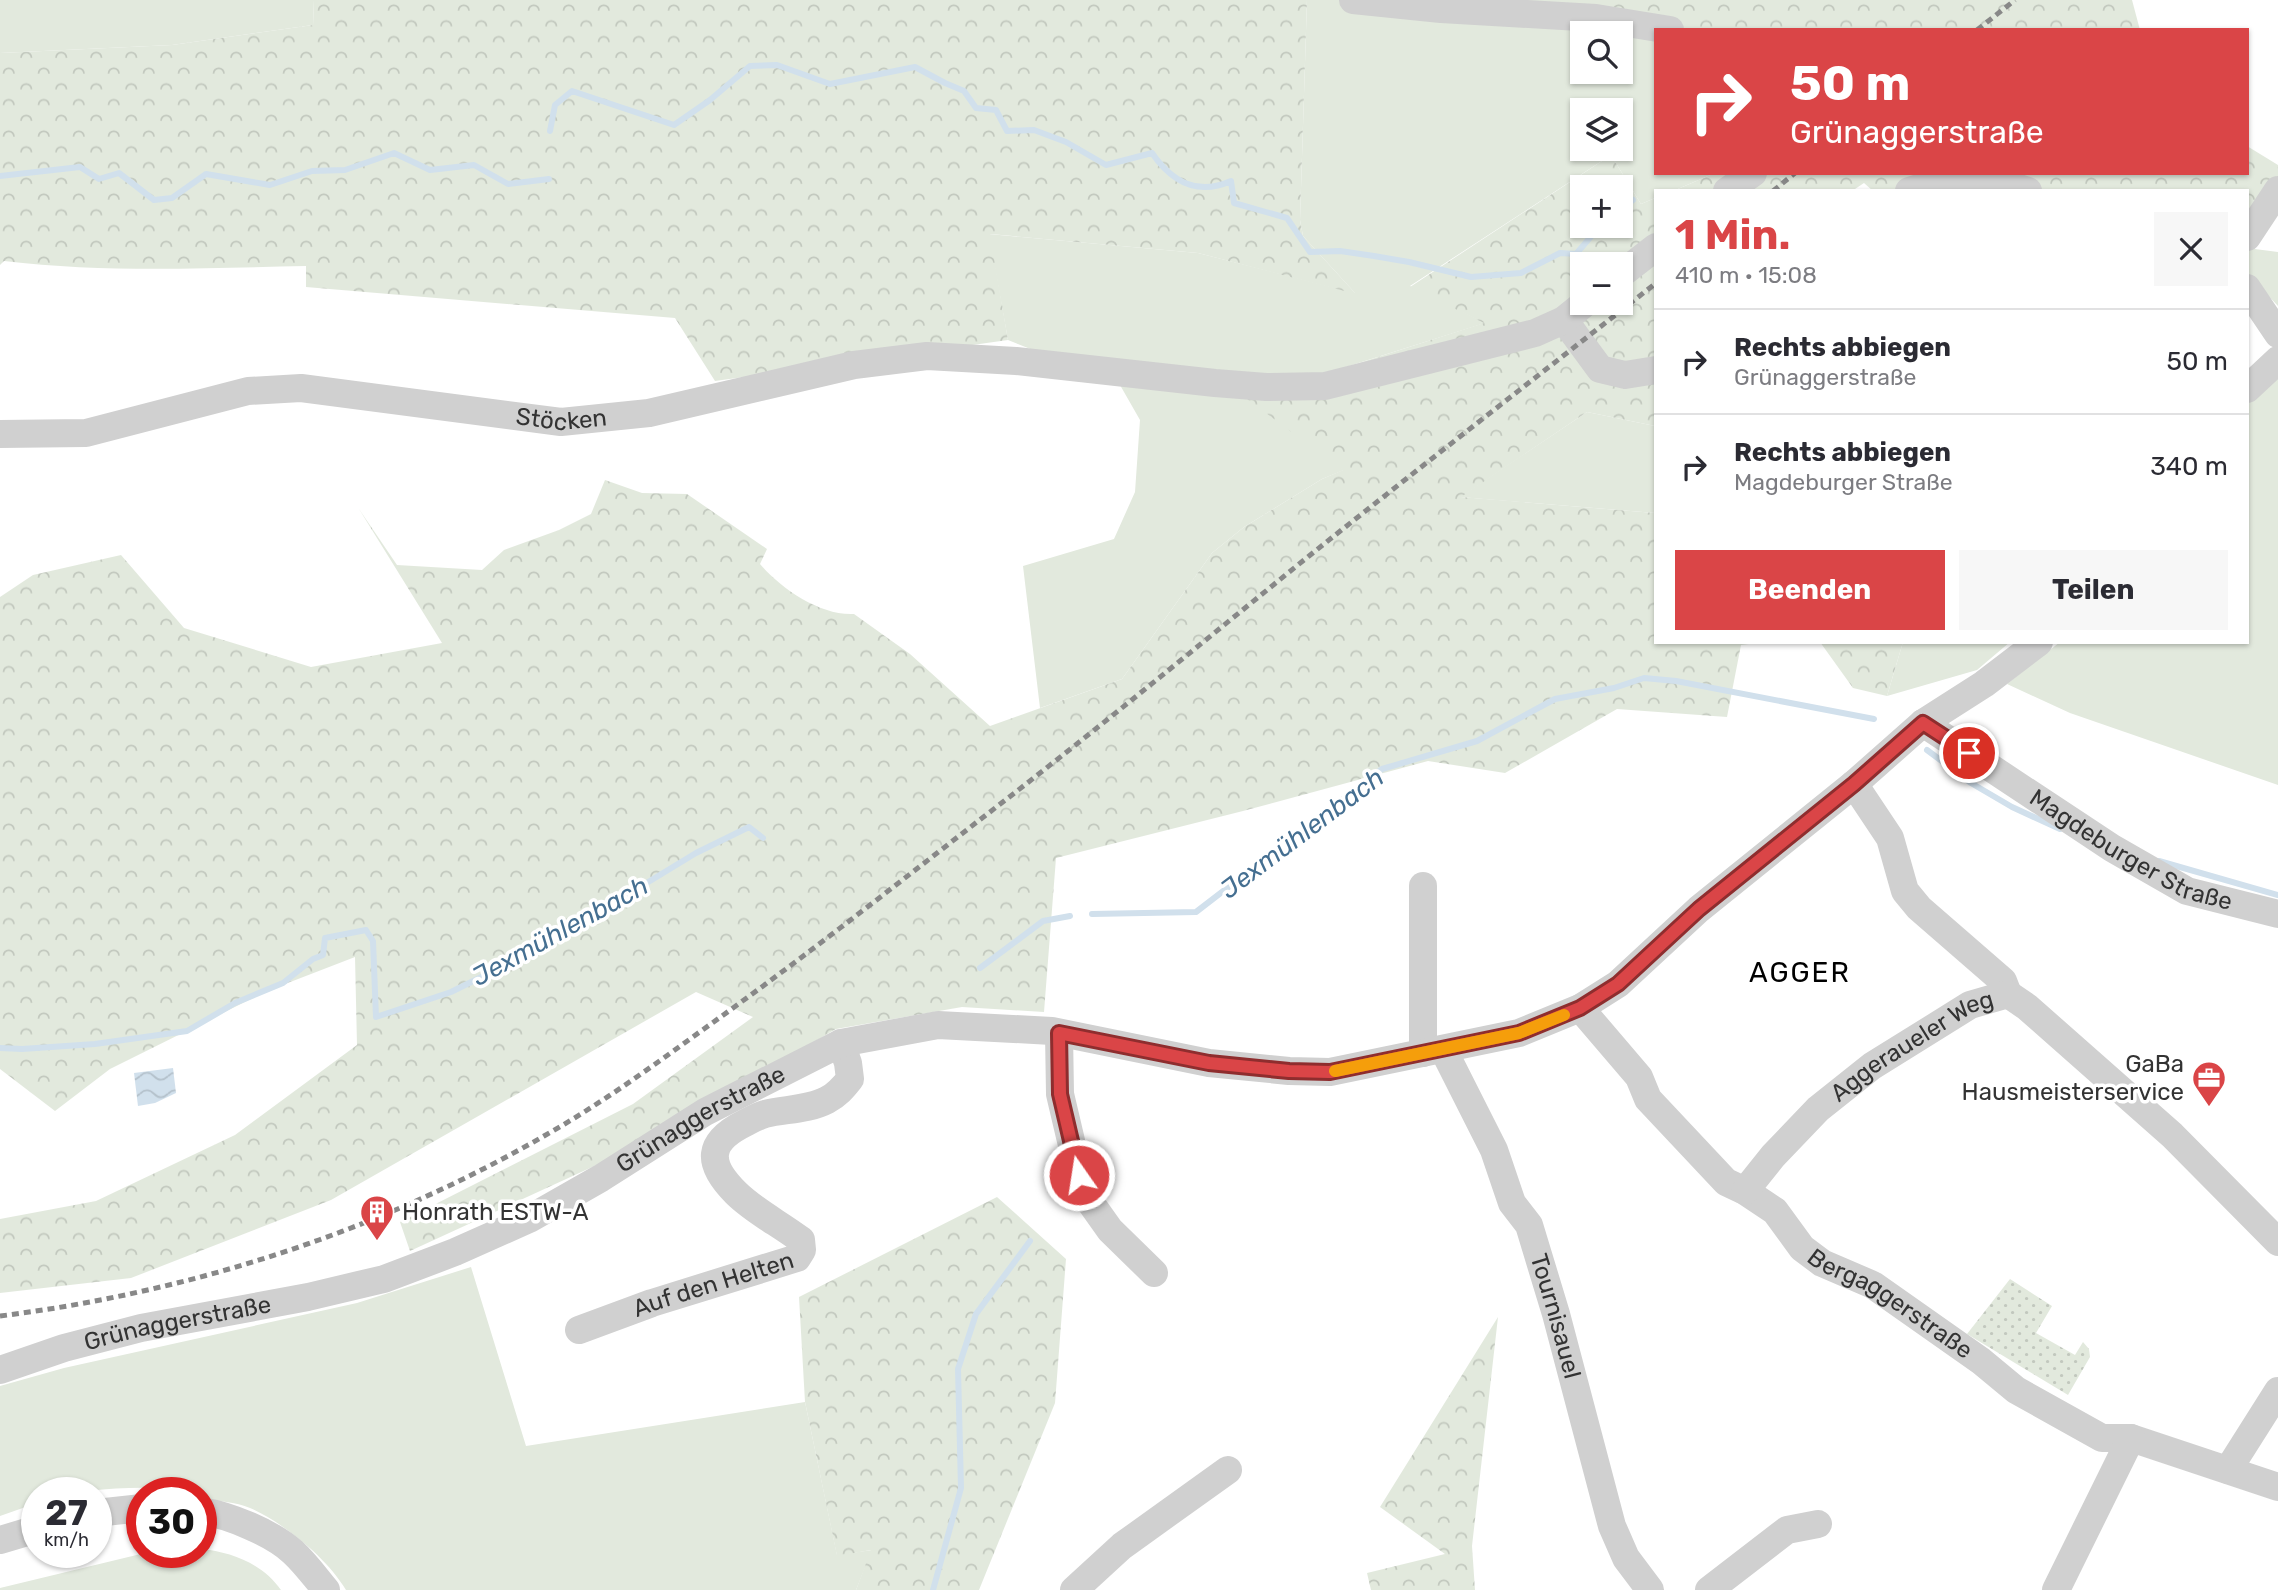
<!DOCTYPE html>
<html lang="de">
<meta charset="utf-8">
<style>
:root{--surface:#fff;--page:#f7f7f7;--text:#2b2b33;--muted:#7c7c81;--line:#e1e1e2;--accent:#da4547}
body{margin:0;font-family:Rubik,sans-serif;background:var(--page);color:var(--text);height:100vh;display:flex;flex-direction:column;font-size:26px;white-space:nowrap}
*{box-sizing:border-box;margin:0}
p{font-size:23px;color:var(--muted)}
.icon{flex:none;width:38px;height:38px;fill:none;stroke:currentColor;stroke-width:2;stroke-linecap:round;stroke-linejoin:round}
.map{position:relative;flex:1;overflow:hidden}
.drawer{position:absolute;left:1654px;top:189px;width:595px;height:455px;display:flex;flex-direction:column;background:var(--surface);border-radius:0px;box-shadow:0 2px 5px #0004}
.drawer>*{flex:none}
.banner{position:absolute;left:1654px;top:28px;width:595px;height:147px;border-radius:0px;box-shadow:0 2px 5px #0004;background:#da4547;color:#fff;overflow:hidden}
.fabs{position:absolute;left:1570px;top:21px;display:grid;gap:14px}
.fabs a{display:grid;place-items:center;width:63px;height:63px;border-radius:0px;background:var(--surface);box-shadow:0 2px 5px #0004;font-size:35px}
.speed{position:absolute;left:21px;top:1477px;display:flex;gap:14px;font-size:35px;font-weight:700;text-align:center}
.speed>*{display:grid;place-content:center;width:91px;height:91px;border-radius:50%;background:var(--surface);box-shadow:0 2px 5px #0004;line-height:1}
.speed small{font-size:18px;font-weight:400}
.speed .limit{border:10px solid #d22;background:#fff;color:#111}
.pin{position:absolute;display:grid;place-items:center;width:60px;height:60px;color:#fff;margin:-30px;border:4px solid #fff;border-radius:50%;box-shadow:0 2px 7px #0007}
.me{position:absolute;width:77px;margin:-38px;rotate:347deg;stroke-linejoin:round;filter:drop-shadow(0 0 5px #0008)}
.turn{display:flex;align-items:center;gap:24px;height:147px;padding:0 21px;font-size:32px}
.turn .icon{width:91px;height:91px;stroke-width:2.5}
.turn b{display:block;font-size:49px;line-height:60px}
.round{display:grid;place-items:center;flex:none;width:74px;height:74px;border-radius:0px;background:var(--page)}
.summary{display:flex;align-items:center;justify-content:space-between;height:119px;padding:0 21px}
h1{font-size:42px;font-weight:700;line-height:52px;color:var(--accent)}
.action{display:flex;gap:14px;margin-top:auto;padding:14px 21px}
.action a{flex:1;height:80px;border-radius:0px;background:var(--accent);color:#fff;font-size:28px;font-weight:700;line-height:80px;text-align:center}
.action a+a{background:var(--page);color:var(--text)}
ul{padding:0;list-style:none}
li{display:flex;align-items:center;gap:21px;height:105px;padding:0 21px;border-top:2px solid var(--line)}
li div{flex:1}
li b{display:block;font-size:26px}
li em{font-style:normal}
.map>svg:first-child{display:block}
.green{fill:#e2e9dd;fill-rule:evenodd}
.forest{fill:url(#forest-crowns);fill-rule:evenodd}
.park{fill:url(#park-dots)}
.water{fill:url(#water-waves)}
.lines{fill:none;stroke-linecap:round;stroke-linejoin:round}
.stream{stroke:#d1e0ec;stroke-width:6}
.minor{stroke:#d0d0d0;stroke-width:28}
.rail{stroke:#888;stroke-width:5;stroke-dasharray:7 5;stroke-linecap:butt}
.route-casing{stroke:#8e2d2e;stroke-width:18}
.route{stroke:#da4547;stroke-width:12}
.slow{stroke:#f59e0b;stroke-width:12}
.labels{text-anchor:middle;stroke-width:7;stroke-linejoin:round;paint-order:stroke}
.street-label{font-size:24px;fill:#333;stroke:#fff}
.poi-label{font-size:24px;fill:#333;stroke:#fff;text-anchor:end}
.water-label{font-size:26px;font-style:italic;fill:#456f91;stroke:#fff}
.quarter-label{font-size:28px;letter-spacing:2px;fill:#000;stroke:#fff}
</style>
<div class="map">
<svg width="2278" height="1590" viewBox="0 0 2278 1590">
<defs>
<pattern id="forest-crowns" width="20" height="18" patternUnits="userSpaceOnUse" patternTransform="scale(1.75)"><rect width="20" height="18" fill="#e2e9dd"/><path d="M2 6a3 3 0 1 1 6 0M12 15a3 3 0 1 1 6 0" fill="none" stroke="#c2c8be"/></pattern>
<pattern id="park-dots" width="8" height="8" patternUnits="userSpaceOnUse" patternTransform="scale(1.75)"><rect width="8" height="8" fill="#e2e9dd"/><path d="M2 2h.1M6 6h.1" fill="none" stroke="#c2c8be" stroke-width="1.8" stroke-linecap="round"/></pattern>
<pattern id="water-waves" width="16" height="10" patternUnits="userSpaceOnUse" patternTransform="scale(1.75)"><rect width="16" height="10" fill="#d1e0ec"/><path d="M0 5q4-4 8 0t8 0" fill="none" stroke="#b4c1cb"/></pattern>
</defs>
<rect width="100%" height="100%" fill="#fff"/>
<!-- green -->
<path class="green" d="M 0,0 L 314,0 L 313,25 L 172,45 L 0,53 Z
M 1307,0 L 1428,0 L 1655,30 L 1656,173 L 1715,173 L 1673,191 L 1656,191 L 1655,198 L 1641,204 L 1611,155 L 1410,286 L 1485,323 L 1248,398 L 1344,470 L 1322,479 L 1244,527 L 1212,553 L 1122,679 L 1040,708 L 1023,566 L 1114,539 L 1135,492 L 1140,420 L 1120,385 L 1008,340 L 989,234 L 1198,253 L 1355,293 L 1303,236 L 1300,220 ZM 1582,33 L 1620,33 L 1620,72 L 1582,72 ZM 1582,110 L 1620,110 L 1620,149 L 1582,149 Z
M 2247,248 L 2278,252 L 2278,306 L 2247,273 Z
M 2278,376 L 2278,785 L 2070,713 L 2007,684 L 2060,642 L 2247,642 L 2247,405 L 2263,385 Z
M 1587,412 L 1655,426 L 1655,513 L 1460,497 Z
M 1903,642 L 2010,642 L 1977,670 L 1887,696 Z
M 471,1267 L 526,1446 L 805,1402 L 837,1555 L 872,1550 L 856,1590 L 346,1590 C 327,1558 284,1523 250,1508 C 236,1502 217,1501 201,1498 L 201,1493 C 185,1493 172,1489 158,1488 C 116,1486 78,1493 37,1493 L 37,1503 L 0,1516 L 0,1386 L 64,1368 L 357,1303 Z
M 201,1549 C 232,1552 263,1564 281,1590 L 0,1590 L 0,1588 L 149,1552 L 201,1552 Z"/>
<!-- forest -->
<path class="forest" d="M 314,0 L 1307,0 L 1300,220 L 1303,236 L 1356,294 L 1198,253 L 990,234 L 1008,340 L 715,381 L 675,318 L 306,287 L 306,266 C 205,268 104,273 4,261 L 0,265 L 0,53 L 172,45 L 313,25 Z
M 1428,0 L 2132,0 L 2140,30 L 1655,30 Z
M 2247,146 L 2278,165 L 2278,182 L 2247,224 L 2247,191 L 1873,191 L 1864,183 L 1852,191 L 1673,191 L 1715,173 L 2247,173 Z
M 1611,155 L 1641,204 L 1655,198 L 1655,426 L 1587,412 L 1461,497 L 1655,513 L 1656,642 L 1764,642 L 1741,645 L 1727,717 L 1617,709 L 1505,773 L 1428,761 L 1243,811 L 1056,858 L 1044,1012 L 962,1007 L 836,1029 L 627,1151 L 410,1251 L 400,1222 L 633,1104 L 753,1017 L 696,992 L 331,1200 L 131,1278 L 0,1293 L 0,1219 L 96,1201 L 235,1135 L 357,1045 L 355,957 L 267,991 L 110,1069 L 55,1111 L 0,1069 L 0,597 L 33,575 L 121,555 L 184,628 L 311,667 L 442,643 L 359,509 L 397,565 L 482,570 L 504,550 L 559,530 L 591,514 L 605,480 L 642,493 L 687,494 L 767,549 L 760,564 C 781,589 821,616 854,614 L 910,654 L 990,726 L 1122,679 L 1212,553 L 1244,527 L 1322,479 L 1343,470 L 1247,399 L 1484,323 L 1410,287 ZM 1582,187 L 1620,187 L 1620,226 L 1582,226 ZM 1582,264 L 1620,264 L 1620,303 L 1582,303 Z
M 1820,642 L 1903,642 L 1887,696 L 1853,688 Z
M 997,1197 L 1066,1259 L 1055,1403 L 979,1590 L 856,1590 L 871,1550 L 837,1556 L 805,1402 L 799,1297 Z
M 1498,1317 L 1472,1546 L 1475,1590 L 1371,1590 L 1367,1573 L 1445,1554 L 1380,1507 Z"/>
<!-- park -->
<path class="park" d="M 2010,1279 L 2052,1306 L 2036,1333 L 2075,1355 L 2083,1342 L 2089,1349 L 2090,1357 L 2068,1395 L 1967,1334 Z"/>
<!-- water -->
<path class="water" d="M 173,1068 L 176,1093 L 155,1103 L 138,1106 L 134,1073 Z"/>
<g class="lines">
<!-- stream -->
<path class="stream" d="M 550,131 L 555,105 L 572,91 L 674,125 L 710,100 L 750,66 L 777,65 L 830,84 L 915,67 L 945,83 L 964,91 L 976,108 L 996,110 L 1007,131 L 1034,130 L 1066,142 L 1106,165 L 1152,153 C 1172,182 1197,196 1231,181 L 1234,203 L 1287,218 L 1310,252 L 1340,251 L 1374,256 L 1409,262 L 1471,277 L 1521,273 L 1560,253 L 1576,254 L 1600,226
M 0,176 L 80,167 L 99,179 L 119,173 L 154,200 L 172,198 L 206,174 L 270,185 L 312,171 L 345,170 L 394,153 L 430,170 L 474,165 L 508,184 L 549,179
M 1620,209 L 1633,200
M 1927,750 L 1971,783 L 2012,807 L 2060,829
M 2159,861 L 2278,895
M 1092,914 L 1196,912 L 1382,769 L 1477,741 L 1555,699 L 1614,688 L 1644,678 L 1676,681 L 1874,719
M 980,968 L 1043,921 L 1070,916
M 0,1048 L 22,1049 L 95,1044 L 187,1031 L 235,1003 L 283,983 L 313,959 L 323,955 L 325,938 L 366,930 L 373,941 L 376,1017 L 451,992 L 538,949 L 696,853 L 749,827 L 763,838
M 933,1590 L 961,1488 L 958,1369 L 976,1314 L 1030,1241"/>
<!-- minor -->
<g class="minor">
<path d="M 1353,0 L 1441,9 L 1596,18 L 1670,30"/>
<path d="M 1727,191 L 1753,173"/>
<path d="M 1909,191 C 1953,176 1984,175 2028,191"/>
<path d="M 2247,237 L 2278,190"/>
<path d="M 1620,275 L 1656,247"/>
<path d="M 2247,288 L 2278,334"/>
<path d="M 1564,320 L 1600,369 L 1625,375 L 1656,370"/>
<path d="M 2247,389 L 2278,360"/>
<path id="s1" d="M 0,434 L 86,433 L 248,391 L 301,388 L 561,422 L 649,413 L 854,365 L 927,356 L 1016,361 L 1215,383 L 1266,387 L 1325,386 L 1535,333 L 1564,320 L 1585,303"/>
<path id="s2" d="M 1923,723 L 2112,848 L 2187,891 L 2278,914"/>
<path d="M 1854,784 L 1890,838 L 1905,891 L 1919,908 L 2003,981 L 2008,994"/>
<path d="M 1423,886 L 1423,1053"/>
<path id="s3" d="M 1580,1008 L 1639,1077 L 1648,1099 L 1726,1182 L 1745,1191 L 1775,1211 L 1802,1248 L 1822,1263 L 1873,1285 L 1981,1361 L 2016,1390 L 2102,1438 L 2131,1438 L 2278,1487"/>
<path d="M 1059,1033 L 1060,1094 L 1083,1192 L 1110,1230 L 1154,1273"/>
<path id="s4" d="M 1443,1049 L 1494,1150 L 1512,1203 L 1529,1225 L 1556,1314 L 1612,1526 L 1626,1558 L 1650,1590"/>
<path id="s5" d="M 1745,1191 L 1773,1156 L 1818,1109 L 1872,1066 L 1970,1005 L 2008,994 L 2027,1007 L 2172,1135 L 2278,1242"/>
<path id="s6" d="M 579,1330 L 652,1303 L 797,1258 L 802,1250 L 801,1240 C 780,1224 754,1211 736,1193 C 706,1163 707,1142 745,1123 C 751,1120 758,1116 765,1114 C 785,1109 808,1110 827,1100 C 837,1095 843,1088 850,1079 L 848,1063 L 841,1043"/>
<path id="s7" d="M 0,1370 L 64,1348 L 141,1328 L 308,1297 L 384,1279 L 455,1252 L 529,1219 L 601,1178 L 705,1112 L 841,1043 L 938,1025 L 1052,1031 L 1209,1063 L 1289,1071 L 1330,1072 L 1519,1033 L 1580,1008 L 1618,984 L 1699,909 L 1854,784 L 1923,723 L 1984,684 L 2039,642"/>
<path d="M 2228,1470 L 2278,1391"/>
<path d="M 201,1511 C 229,1515 272,1533 293,1552 C 305,1563 316,1578 326,1590"/>
<path d="M 96,1513 L 142,1508"/>
<path d="M 0,1540 L 37,1529"/>
<path d="M 1074,1590 L 1122,1546 L 1228,1470"/>
<path d="M 1709,1590 L 1787,1530 L 1818,1524"/>
<path d="M 2056,1590 L 2131,1438"/>
</g>
<!-- rail -->
<path class="rail" d="M 1977,30 L 2015,0
M 1773,191 L 1795,173
M 0,1316 C 191,1292 377,1232 544,1136 C 599,1105 650,1068 701,1031 C 798,962 892,888 986,815 C 1094,732 1198,646 1304,560 C 1420,467 1538,376 1656,283"/>
</g>
<g class="lines">
<!-- route casing -->
<g class="route-casing">
<path id="route" d="M 1079,1175 L 1060,1094 L 1059,1033 L 1209,1063 L 1289,1071 L 1330,1072 L 1519,1033 L 1580,1008 L 1618,984 L 1699,909 L 1854,784 L 1923,723 L 1969,753"/>
</g>
<!-- route -->
<use href="#route" class="route"/>
<!-- slow -->
<path class="slow" d="M 1335,1071 L 1519,1033 L 1564,1015"/>
</g>
<!-- icons -->
<defs>
<g id="office-pin" transform="scale(1.75)"><path d="M0 17L-7.5 6A9.5 9.5 0 1 1 7.5 6Z" fill="#da4547" stroke="#fff"/><path d="M-6-3h4V-5.5h4V-3h4V5H-6ZM-1-4.5V-3h2v-1.5ZM-6 0V1H6V0Z" fill="#fff"/></g>
<g id="building-pin" transform="scale(1.75)"><path d="M0 17L-7.5 6A9.5 9.5 0 1 1 7.5 6Z" fill="#da4547" stroke="#fff"/><path d="M-4-6H4V6H1V3H-1V6H-4ZM-2.5-4.3h1.7v1.8h-1.7ZM.8-4.3h1.7v1.8H.8ZM-2.5-1h1.7V.8h-1.7ZM.8-1h1.7V.8H.8Z" fill="#fff"/></g>
</defs>
<g fill-rule="evenodd">
<use href="#office-pin" x="2209" y="1078"/>
<use href="#building-pin" x="377" y="1212"/>
</g>
<g class="labels">
<!-- street labels -->
<g class="street-label">
<text dy="8" stroke="none"><textPath href="#s1" startOffset="569">Stöcken</textPath></text>
<text dy="8" stroke="none"><textPath href="#s2" startOffset="245">Magdeburger Straße</textPath></text>
<text dy="8" stroke="none"><textPath href="#s5" startOffset="224">Aggeraueler Weg</textPath></text>
<text dy="8" stroke="none"><textPath href="#s7" startOffset="751">Grünaggerstraße</textPath></text>
<text dy="8" stroke="none"><textPath href="#s6" startOffset="142">Auf den Helten</textPath></text>
<text dy="8" stroke="none"><textPath href="#s3" startOffset="436">Bergaggerstraße</textPath></text>
<text dy="8" stroke="none"><textPath href="#s4" startOffset="292">Tournisauel</textPath></text>
<text dy="8" stroke="none"><textPath href="#s7" startOffset="184">Grünaggerstraße</textPath></text>
</g>
<!-- poi labels -->
<g class="poi-label">
<text x="2184" y="1072">GaBa<tspan x="2184" dy="28">Hausmeisterservice</tspan></text>
<text x="402" y="1220" text-anchor="start">Honrath ESTW-A</text>
</g>
<!-- water labels -->
<g class="water-label">
<text transform="translate(1302 833) rotate(-37)" y="9">Jexmühlenbach</text>
<text transform="translate(560 931) rotate(-29)" y="9">Jexmühlenbach</text>
</g>
<!-- quarter labels -->
<g class="quarter-label">
<text x="1800" y="982">AGGER</text>
</g>
</g>
</svg>
<div class="fabs">
<a><svg class="icon" aria-label="search" viewBox="0 0 24 24"><circle cx="10" cy="10" r="6"/><path d="M15 15l6 6"/></svg></a>
<a><svg class="icon" aria-label="layers" viewBox="0 0 24 24"><path d="M12 4l9 5-9 5-9-5zM3 14l9 5 9-5"/></svg></a>
<a>+</a>
<a>−</a>
</div>
<div class="speed"><div>27<small>km/h</small></div><div class="limit">30</div></div>
<div class="pin" style="left:1969px;top:753px;background:#d93025"><svg class="icon" aria-label="arrive" viewBox="0 0 24 24"><path d="M6 21V4h12l-3 4 3 4H6"/></svg></div>
<svg class="me" style="left:1079px;top:1175px" viewBox="-20 -20 40 40"><circle r="17" fill="#da4547" stroke="#fff" stroke-width="3"/><path d="M0-11L8 9 0 5-8 9z" fill="#fff"/></svg>
<div class="banner">
<div class="turn"><svg class="icon" aria-label="right" viewBox="0 0 24 24"><path d="M7 20v-9h11M14 6l5 5-5 5"/></svg><div><b>50 m</b>Grünaggerstraße</div></div>
</div>
<section class="drawer">
<div class="summary"><div><h1>1 Min.</h1><p>410 m · 15:08</p></div><a class="round"><svg class="icon" aria-label="close" viewBox="0 0 24 24"><path d="M6 6l12 12M18 6L6 18"/></svg></a></div>
<ul>
<li><svg class="icon" aria-label="right" viewBox="0 0 24 24"><path d="M7 20v-9h11M14 6l5 5-5 5"/></svg><div><b>Rechts abbiegen</b><p>Grünaggerstraße</p></div><em>50 m</em></li>
<li><svg class="icon" aria-label="right" viewBox="0 0 24 24"><path d="M7 20v-9h11M14 6l5 5-5 5"/></svg><div><b>Rechts abbiegen</b><p>Magdeburger Straße</p></div><em>340 m</em></li>
</ul>
<div class="action"><a>Beenden</a><a>Teilen</a></div>
</section>
</div>
